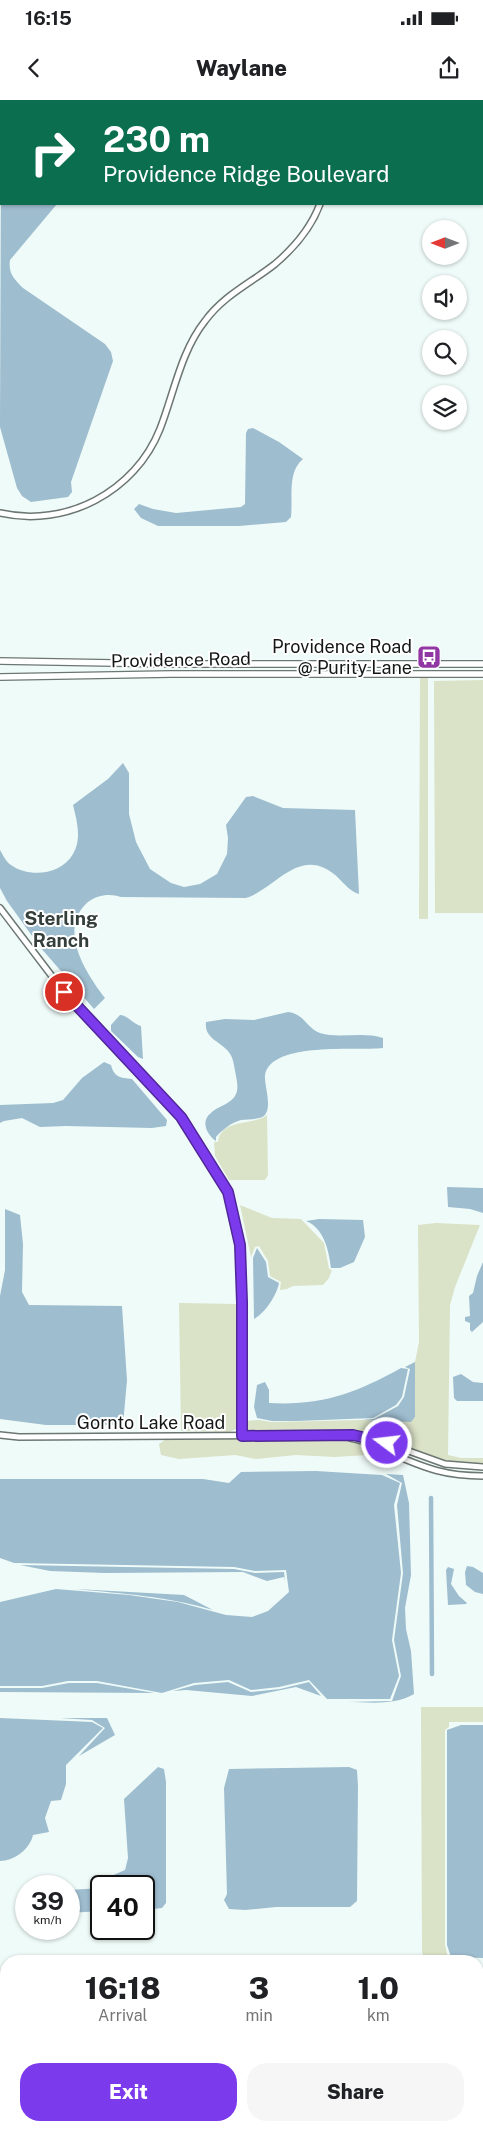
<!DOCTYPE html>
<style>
:root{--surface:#fff;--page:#f6f6f6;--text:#202124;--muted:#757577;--accent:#7c3aed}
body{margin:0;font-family:"Public Sans",sans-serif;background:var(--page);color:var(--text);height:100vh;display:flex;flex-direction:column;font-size:19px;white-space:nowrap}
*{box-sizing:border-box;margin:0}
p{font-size:16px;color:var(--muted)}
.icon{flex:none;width:28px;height:28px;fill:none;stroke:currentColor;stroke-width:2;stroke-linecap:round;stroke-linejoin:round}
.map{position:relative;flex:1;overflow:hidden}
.panel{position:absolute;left:0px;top:1855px;width:484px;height:176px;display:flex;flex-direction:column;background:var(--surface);border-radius:20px 20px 0 0;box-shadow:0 1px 4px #0004}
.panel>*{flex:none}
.guide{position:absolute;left:0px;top:0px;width:484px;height:105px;box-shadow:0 1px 4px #0004;background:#0b6e4f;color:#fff;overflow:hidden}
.needle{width:32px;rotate:270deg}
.controls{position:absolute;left:422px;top:120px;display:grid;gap:10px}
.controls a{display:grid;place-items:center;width:45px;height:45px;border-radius:50%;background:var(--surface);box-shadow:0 1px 4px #0004;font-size:25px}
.speed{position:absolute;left:15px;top:1775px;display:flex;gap:10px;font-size:25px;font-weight:700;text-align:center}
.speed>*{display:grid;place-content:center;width:65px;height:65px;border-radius:50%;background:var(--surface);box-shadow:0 1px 4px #0004;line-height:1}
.speed small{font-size:12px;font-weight:400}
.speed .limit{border:2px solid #111;border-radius:8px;background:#fff;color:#111}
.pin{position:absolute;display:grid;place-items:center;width:42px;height:42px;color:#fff;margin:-21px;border:2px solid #fff;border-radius:50%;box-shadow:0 1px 5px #0007}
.me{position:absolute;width:55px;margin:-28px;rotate:285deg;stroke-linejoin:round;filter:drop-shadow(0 0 4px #0008)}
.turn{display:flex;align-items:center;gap:18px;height:105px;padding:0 20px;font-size:22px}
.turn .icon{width:65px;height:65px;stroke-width:2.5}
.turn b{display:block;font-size:35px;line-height:42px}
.eta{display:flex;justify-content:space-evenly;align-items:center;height:85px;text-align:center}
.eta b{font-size:30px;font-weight:800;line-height:35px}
.action{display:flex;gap:10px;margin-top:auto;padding:10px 20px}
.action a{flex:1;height:58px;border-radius:20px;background:var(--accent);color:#fff;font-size:20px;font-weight:800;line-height:58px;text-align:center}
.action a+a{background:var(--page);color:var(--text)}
.status{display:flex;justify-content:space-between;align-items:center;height:35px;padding:0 25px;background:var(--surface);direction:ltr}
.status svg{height:14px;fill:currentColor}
header{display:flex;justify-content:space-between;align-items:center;height:65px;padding:0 20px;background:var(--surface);font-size:22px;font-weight:800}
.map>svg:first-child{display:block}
.green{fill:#dae2c7}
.water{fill:#9ebdcf}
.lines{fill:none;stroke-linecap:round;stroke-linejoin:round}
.stream{stroke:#9ebdcf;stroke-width:1}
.canal{stroke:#9ebdcf;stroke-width:4.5}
.tertiary-casing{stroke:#6c7673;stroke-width:8}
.secondary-casing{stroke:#6c7673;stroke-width:8}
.motorway-casing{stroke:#6c7673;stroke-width:10}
.tertiary{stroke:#fff;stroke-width:5}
.secondary{stroke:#fff;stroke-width:5.5}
.motorway{stroke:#fff;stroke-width:8}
.route-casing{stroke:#51269a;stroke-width:12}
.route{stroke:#7c3aed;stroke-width:9}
.labels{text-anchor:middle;stroke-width:4;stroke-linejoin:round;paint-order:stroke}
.poi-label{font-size:18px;fill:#131716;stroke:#fff;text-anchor:end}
.street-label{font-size:18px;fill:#131716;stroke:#fff}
.neighbourhood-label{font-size:19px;font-weight:bold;fill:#343e3b;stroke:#fff}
</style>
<div class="status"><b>16:15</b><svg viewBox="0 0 49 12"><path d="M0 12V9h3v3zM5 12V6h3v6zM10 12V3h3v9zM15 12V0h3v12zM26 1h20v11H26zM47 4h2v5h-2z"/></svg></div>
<header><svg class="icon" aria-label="back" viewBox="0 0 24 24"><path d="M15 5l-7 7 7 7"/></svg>Waylane<svg class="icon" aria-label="share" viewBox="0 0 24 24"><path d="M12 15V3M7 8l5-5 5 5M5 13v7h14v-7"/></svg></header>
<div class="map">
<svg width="483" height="2031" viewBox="0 0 483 2031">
<rect width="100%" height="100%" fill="#effbf8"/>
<!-- green -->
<path class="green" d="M 420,576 L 428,576 L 428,819 L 419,819 Z
M 483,580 L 483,813 L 435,813 L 434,581 Z
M 267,1015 L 268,1075 L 265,1080 L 229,1080 L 215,1056 L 214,1042 L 218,1042 C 221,1018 254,1026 267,1015 Z
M 240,1105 L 272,1118 L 301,1119 L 324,1143 L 329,1169 L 332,1170 L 329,1178 L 323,1185 L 293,1186 L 287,1189 L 280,1190 L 281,1182 L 270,1176 L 268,1161 L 259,1146 L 255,1147 L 251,1157 Z
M 436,1123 L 480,1125 L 455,1187 L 450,1205 L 448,1355 L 461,1358 L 483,1358 L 483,1365 L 445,1362 L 382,1339 L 360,1333 L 244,1334 L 244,1321 L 259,1320 L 271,1322 L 363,1320 L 411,1321 L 415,1317 L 415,1262 L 419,1242 L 418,1125 Z
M 179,1203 L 237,1204 L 236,1329 L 229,1332 L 181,1331 Z
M 332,1338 C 352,1340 368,1345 385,1354 L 335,1357 L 296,1355 L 256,1359 L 235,1355 L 179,1359 L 161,1355 L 159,1344 L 166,1339 Z
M 421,1607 L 483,1607 L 483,1622 L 449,1622 L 449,1627 L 445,1630 L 445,1845 L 448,1858 L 473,1861 L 425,1861 L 422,1852 Z
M 478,1994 L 483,1995 L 483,2031 L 435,2031 L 433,2025 L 478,2025 Z
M 0,2007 L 6,2010 L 6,2025 L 38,2025 L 49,2031 L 2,2031 L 0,2030 Z
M 365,2025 L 428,2025 L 431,2031 L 367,2031 Z"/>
<!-- water -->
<path class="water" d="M 1,53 L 1,104 L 57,104 L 10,160 C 8,173 14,179 23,188 L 105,244 L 111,252 L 113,261 L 71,382 L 72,392 L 68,397 L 31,402 L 22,396 L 17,388 L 0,327 Z
M 253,328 L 279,342 L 303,359 C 287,372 293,397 291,417 L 286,422 L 239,426 L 158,426 L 141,418 L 134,409 L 139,404 L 153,409 L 176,413 L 241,407 L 245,404 L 246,333 L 248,329 Z
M 123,663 L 129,673 L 129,714 L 136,742 L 150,769 L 171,783 L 184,787 L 200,784 L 217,774 L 227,754 L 228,738 L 226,725 L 246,697 L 253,696 L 283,708 L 355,710 L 359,794 C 344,789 340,774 322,767 C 293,756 272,790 246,798 L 121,797 C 110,793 97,795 88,802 C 57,829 86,873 105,898 L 94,909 L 40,847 L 7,801 L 0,788 L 0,750 C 3,755 6,762 11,765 C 29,778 61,775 73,754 C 82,739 77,721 73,705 L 108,679 Z
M 288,912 C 305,914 306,928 320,933 C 340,939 363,931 383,938 L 383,948 C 358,951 271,941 265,975 C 264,986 273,1007 264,1016 C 258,1020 248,1019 241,1020 C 231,1023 223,1029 216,1037 L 216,1041 C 207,1035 200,1021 211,1013 C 219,1005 234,1004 237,991 C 238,987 237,981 236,976 C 234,967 234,958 228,951 C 219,941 204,938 206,922 L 225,919 L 254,920 Z
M 120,915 C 127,915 133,924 141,926 L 143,959 L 138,957 L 111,931 L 111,925 Z
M 104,962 L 111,965 C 114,977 120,978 132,979 L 167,1020 L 166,1026 L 152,1028 L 66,1026 L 40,1027 L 22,1018 L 4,1021 L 0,1023 L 0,1005 L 53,1003 L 63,1000 L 82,978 Z
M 447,1087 L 483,1088 L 483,1113 L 470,1109 L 448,1107 Z
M 5,1109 L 20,1115 L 23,1144 L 22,1192 L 29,1205 L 122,1206 L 127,1280 L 123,1325 L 46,1325 L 0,1319 L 0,1196 L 5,1170 Z
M 319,1119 L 363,1120 L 365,1137 L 354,1162 L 340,1168 L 331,1168 C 329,1151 324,1128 306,1121 Z
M 257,1148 L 266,1162 L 268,1177 L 279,1183 C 277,1195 265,1213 254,1219 L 253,1158 Z
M 483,1162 L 483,1222 L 472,1232 L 470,1230 L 470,1223 L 465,1221 L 465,1217 L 470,1216 L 469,1196 L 473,1193 L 477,1176 Z
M 415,1262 L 415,1317 L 411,1322 L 363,1320 L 374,1319 L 398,1306 L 404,1297 L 410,1269 L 405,1267 Z
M 401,1268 L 408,1269 L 402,1297 L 396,1305 L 373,1318 L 297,1321 L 272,1321 L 257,1318 L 254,1307 L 257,1285 L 265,1282 L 269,1290 L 269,1303 C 322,1306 356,1293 401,1268 Z
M 461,1274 L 473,1282 L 483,1283 L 483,1301 L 457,1301 L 454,1298 L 453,1277 Z
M 316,1371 L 382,1375 L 400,1383 L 394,1405 L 401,1473 L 392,1540 L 399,1576 L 390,1599 L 327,1599 L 309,1580 L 279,1587 L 251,1590 L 229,1580 L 194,1583 L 162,1593 L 97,1581 L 68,1581 L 42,1586 L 0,1586 L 0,1502 L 56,1489 L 129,1495 L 178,1502 L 226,1515 L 252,1517 L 268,1511 L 289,1492 L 286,1470 L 255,1471 L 234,1467 L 14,1463 L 0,1458 L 0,1379 L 203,1379 L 229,1383 L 241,1372 Z
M 386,1374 L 403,1375 L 409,1403 L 411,1475 L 405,1508 L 406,1529 L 411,1551 L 414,1594 C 393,1606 369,1602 346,1602 L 392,1601 L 401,1576 L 394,1540 L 403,1473 L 397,1405 L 402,1383 Z
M 20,1465 L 234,1469 L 255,1473 L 284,1472 L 285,1481 L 284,1477 L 267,1481 L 243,1472 L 105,1473 L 50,1471 Z
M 467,1466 L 473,1467 L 483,1473 L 483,1494 L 475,1492 L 466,1485 L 465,1472 Z
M 448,1467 L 454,1469 L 451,1484 L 459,1496 L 467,1503 L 466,1504 L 448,1505 L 446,1470 Z
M 76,1489 L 184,1495 L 213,1510 C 165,1496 125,1494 76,1489 Z
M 228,1582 L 251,1592 L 280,1589 L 309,1582 L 321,1596 L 296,1587 L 252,1596 L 186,1590 L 173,1591 L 195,1585 Z
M 69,1583 L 97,1583 L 154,1593 L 0,1592 L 0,1588 L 42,1588 Z
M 0,1618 L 92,1622 L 103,1628 L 66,1665 L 66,1684 L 61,1700 L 51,1701 L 45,1718 L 49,1732 L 33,1735 C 30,1749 14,1761 0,1761 Z
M 60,1618 L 107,1618 L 115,1635 L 79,1656 L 105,1628 L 92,1620 Z
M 461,1625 L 483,1625 L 483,1858 L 451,1857 L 447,1845 L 447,1630 Z
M 158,1667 L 164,1669 L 166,1682 L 166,1803 L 162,1808 L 144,1810 L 144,1786 L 104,1786 L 107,1785 L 109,1777 L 125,1770 L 128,1758 L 124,1699 Z
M 349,1667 L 357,1670 L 358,1686 L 357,1801 L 350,1807 L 276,1807 L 245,1810 L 229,1809 L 224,1800 L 227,1794 L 224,1688 L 229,1669 Z
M 101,1788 L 101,1811 L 69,1813 L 69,1790 Z
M 38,2025 L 171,2025 L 170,2031 L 49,2031 Z
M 226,2025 L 338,2025 L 342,2031 L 223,2031 Z"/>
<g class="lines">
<!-- stream -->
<path class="stream" d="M 448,1861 L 451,1857
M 0,1875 L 6,1875"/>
<!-- canal -->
<path class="canal" d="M 431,1398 L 432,1574"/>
<!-- tertiary casing -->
<g class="tertiary-casing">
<path id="tertiary" d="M 325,0 L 326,1
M 0,413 C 66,428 135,392 160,329 C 174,293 181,251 205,221 C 224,195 251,183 275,164 C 295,147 311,128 320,104
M 0,808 L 64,892 L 181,1017 L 228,1092 L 240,1145 L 242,1202 L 242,1336
M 0,1335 L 19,1337 L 353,1335 L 381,1341 L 445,1364 L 483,1367
M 350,1338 C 365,1340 376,1347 390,1353 C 426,1368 443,1376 483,1376"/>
</g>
<!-- secondary casing -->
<g class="secondary-casing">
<path id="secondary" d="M 0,561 L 171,564 L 483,564
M 0,577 L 171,574 L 483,574"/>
</g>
<!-- motorway casing -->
<g class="motorway-casing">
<path id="motorway" d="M 0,1956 L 6,1957
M 478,1991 L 483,1992
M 363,2025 L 365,2031
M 430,2025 L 433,2031
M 196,2031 L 198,2025"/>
</g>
<!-- tertiary -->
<use href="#tertiary" class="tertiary"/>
<!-- secondary -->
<use href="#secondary" class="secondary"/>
<!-- motorway -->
<use href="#motorway" class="motorway"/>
</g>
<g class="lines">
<!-- route casing -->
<g class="route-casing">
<path id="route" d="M 64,892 L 181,1017 L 228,1092 L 240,1145 L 242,1202 L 242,1336 L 353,1335 L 387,1343"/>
</g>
<!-- route -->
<use href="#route" class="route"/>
</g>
<!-- icons -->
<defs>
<g id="bus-square" transform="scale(1.25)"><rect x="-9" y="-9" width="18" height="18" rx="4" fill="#9037a3" stroke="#fff"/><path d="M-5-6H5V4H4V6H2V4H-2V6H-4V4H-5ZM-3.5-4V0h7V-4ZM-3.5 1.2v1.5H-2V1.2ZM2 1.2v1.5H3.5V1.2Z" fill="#fff"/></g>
</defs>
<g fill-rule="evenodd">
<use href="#bus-square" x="429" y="557"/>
</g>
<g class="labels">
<!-- poi labels -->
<g class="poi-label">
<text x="412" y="553">Providence Road<tspan x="412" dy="21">@ Purity Lane</tspan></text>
</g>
<!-- street labels -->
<g class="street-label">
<text transform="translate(181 560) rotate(-1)" y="6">Providence Road</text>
<text x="151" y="1329">Gornto Lake Road</text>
</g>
<!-- neighbourhood labels -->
<g class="neighbourhood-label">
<text x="61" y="825">Sterling<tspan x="61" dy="22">Ranch</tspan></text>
</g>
</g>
</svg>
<div class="controls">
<a><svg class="needle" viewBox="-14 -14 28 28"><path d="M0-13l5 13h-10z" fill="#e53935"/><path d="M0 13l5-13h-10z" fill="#757577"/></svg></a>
<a><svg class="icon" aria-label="sound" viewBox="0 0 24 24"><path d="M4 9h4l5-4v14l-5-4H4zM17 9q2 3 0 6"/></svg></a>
<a><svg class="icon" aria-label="search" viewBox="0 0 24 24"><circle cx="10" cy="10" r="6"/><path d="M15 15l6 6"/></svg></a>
<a><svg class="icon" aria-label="layers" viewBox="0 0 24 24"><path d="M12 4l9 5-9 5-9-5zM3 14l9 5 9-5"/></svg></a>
</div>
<div class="speed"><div>39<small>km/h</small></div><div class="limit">40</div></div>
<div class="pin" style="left:64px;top:892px;background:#d93025"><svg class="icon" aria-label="arrive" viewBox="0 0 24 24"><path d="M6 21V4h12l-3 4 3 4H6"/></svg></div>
<svg class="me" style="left:387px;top:1343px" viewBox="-20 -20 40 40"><circle r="17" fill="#7c3aed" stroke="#fff" stroke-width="3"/><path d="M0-11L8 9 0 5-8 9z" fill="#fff"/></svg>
<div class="guide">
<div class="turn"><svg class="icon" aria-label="right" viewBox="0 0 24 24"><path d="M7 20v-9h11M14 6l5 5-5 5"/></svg><div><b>230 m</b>Providence Ridge Boulevard</div></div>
</div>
<section class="panel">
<div class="eta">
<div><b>16:18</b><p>Arrival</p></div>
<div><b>3</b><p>min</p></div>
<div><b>1.0</b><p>km</p></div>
</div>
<div class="action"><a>Exit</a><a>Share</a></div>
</section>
</div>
